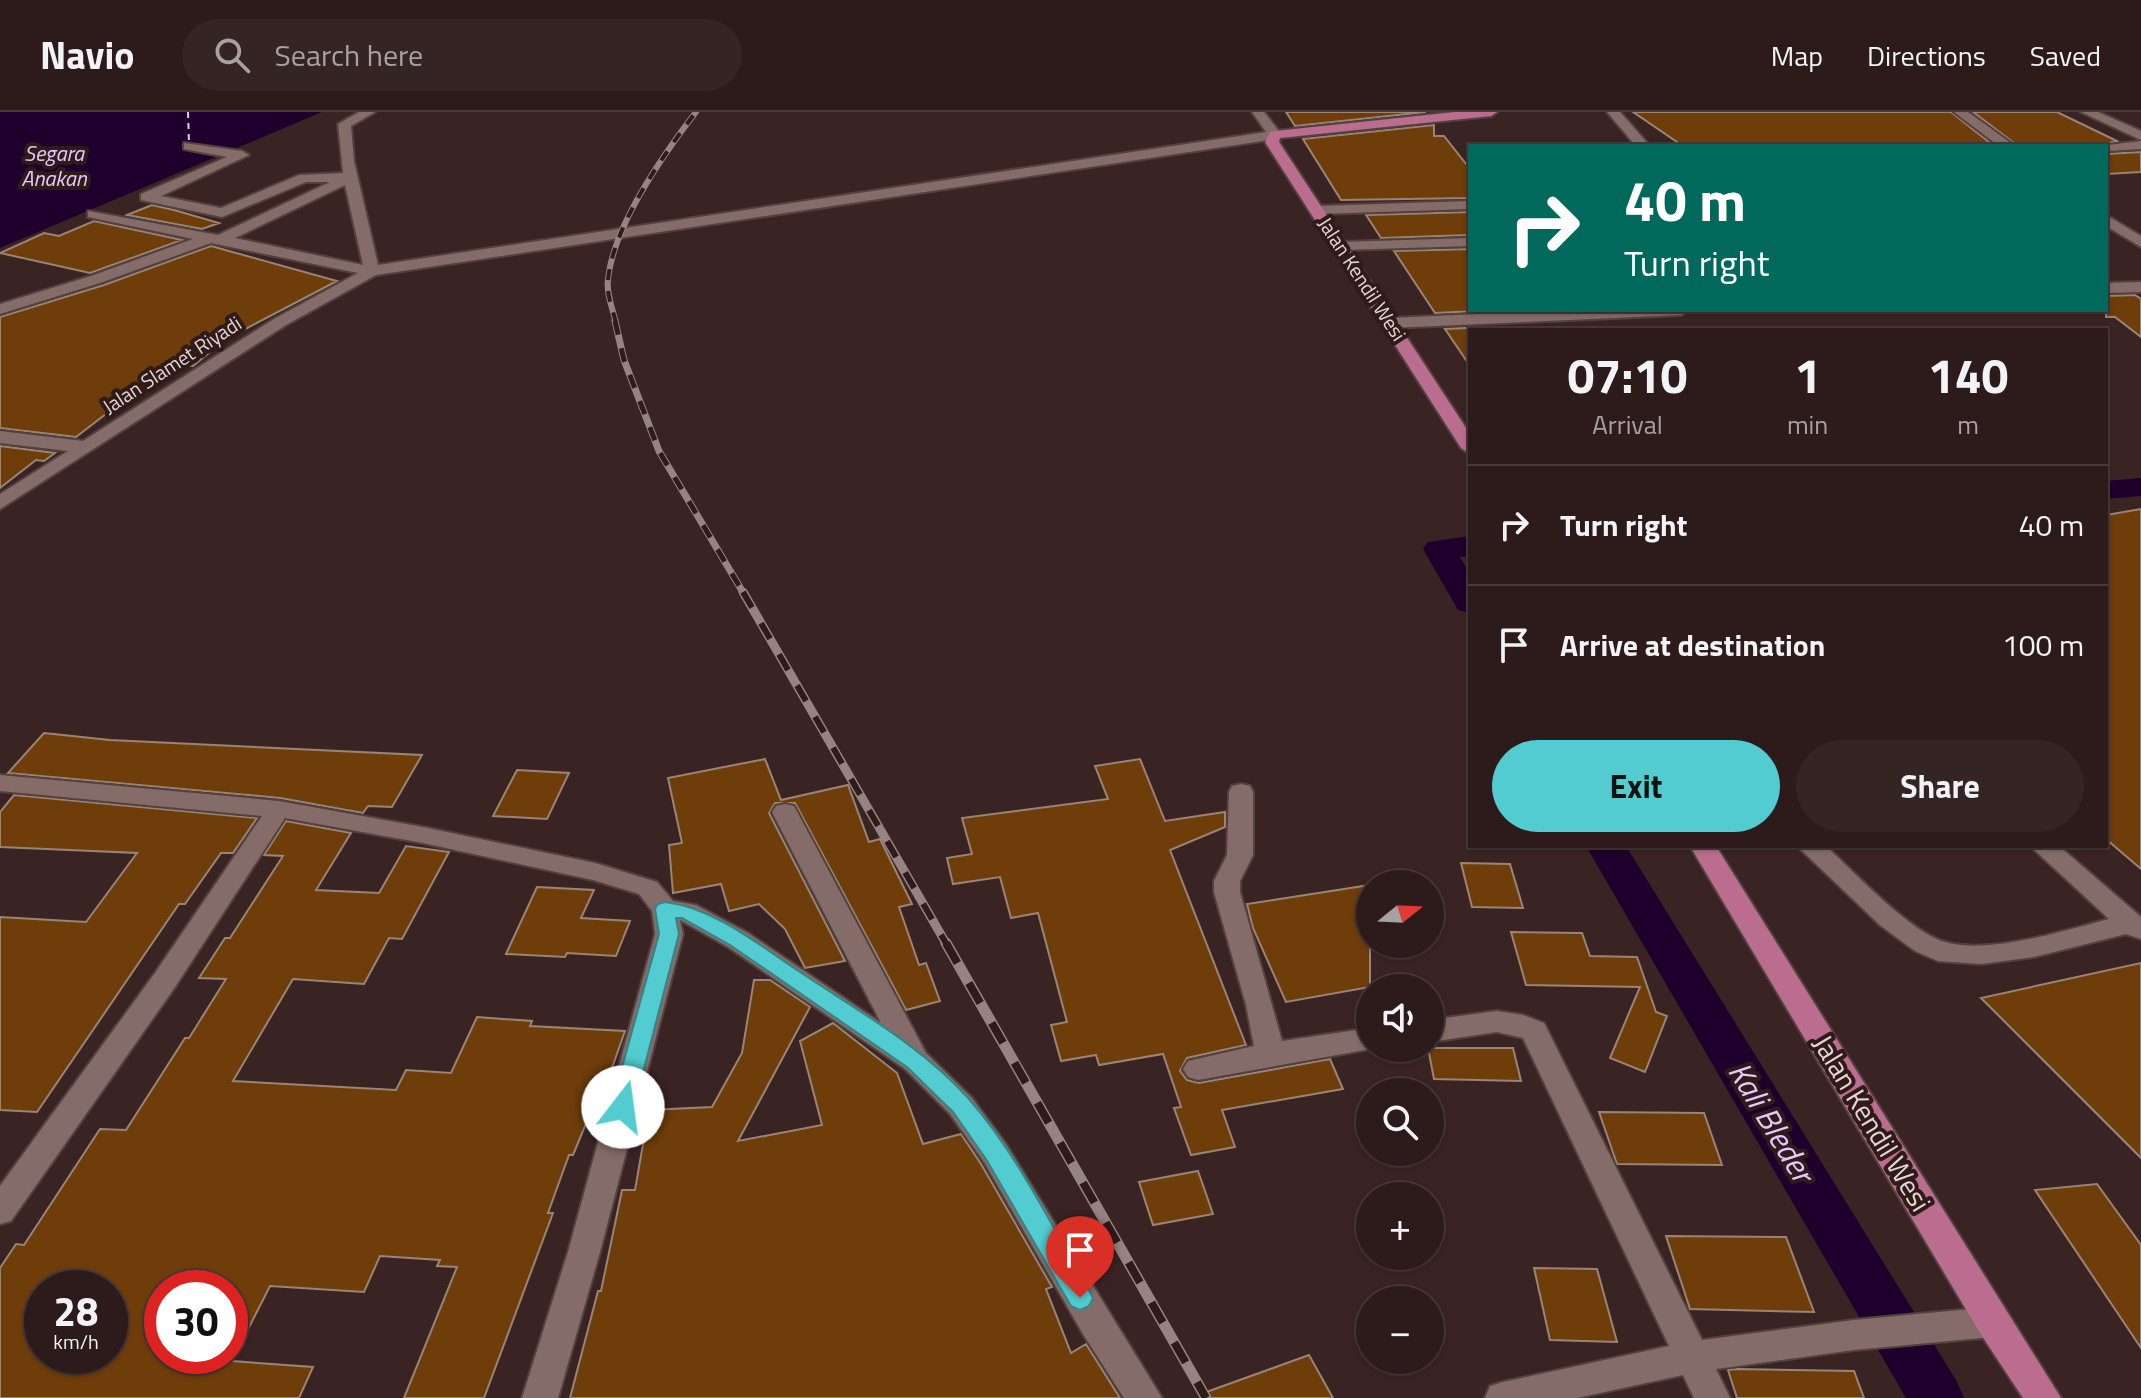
<!DOCTYPE html>
<meta charset="utf-8">
<style>
:root{--surface:#2c1b1a;--page:#342423;--text:#f1f3f6;--muted:#a6a1a2;--line:#483939;--accent:#52ccd0}
body{margin:0;font-family:"Titillium Web",sans-serif;background:var(--page);color:var(--text);height:100vh;display:flex;flex-direction:column;font-size:30px;white-space:nowrap}
*{box-sizing:border-box;margin:0}
p{font-size:26px;color:var(--muted)}
.icon{flex:none;width:44px;height:44px;fill:none;stroke:currentColor;stroke-width:2;stroke-linecap:round;stroke-linejoin:round}
.map{position:relative;flex:1;overflow:hidden}
.drawer{position:absolute;left:1468px;top:216px;width:640px;height:520px;display:flex;flex-direction:column;background:var(--surface);border-radius:0px;box-shadow:0 2px 6px #0004,0 0 0 2px var(--line)}
.drawer>*{flex:none}
.guide{position:absolute;left:1468px;top:32px;width:640px;height:168px;border-radius:0px;box-shadow:0 2px 6px #0004,0 0 0 2px var(--line);background:#00695c;color:#fff;overflow:hidden}
.needle{width:52px;rotate:72deg}
.buttons{position:absolute;left:1356px;top:758px;display:grid;gap:16px}
.buttons a{display:grid;place-items:center;width:88px;height:88px;border-radius:50%;background:var(--surface);box-shadow:0 2px 6px #0004,0 0 0 2px var(--line);font-size:40px}
.speed{position:absolute;left:24px;top:1158px;display:flex;gap:16px;font-size:40px;font-weight:700;text-align:center}
.speed>*{display:grid;place-content:center;width:104px;height:104px;border-radius:50%;background:var(--surface);box-shadow:0 2px 6px #0004,0 0 0 2px var(--line);line-height:1}
.speed small{font-size:20px;font-weight:400}
.speed .limit{border:12px solid #d22;background:#fff;color:#111}
.pin{position:absolute;display:grid;place-items:center;width:68px;height:68px;color:#fff;margin:-82px -34px;border-radius:50% 50% 50% 0;rotate:-45deg;box-shadow:0 0 8px #0007}
.pin .icon{rotate:45deg}
.me{position:absolute;width:88px;margin:-44px;rotate:15deg;stroke-linejoin:round;filter:drop-shadow(0 0 6px #0008)}
.turn{display:flex;align-items:center;gap:28px;height:168px;padding:0 24px;font-size:36px}
.turn .icon{width:104px;height:104px;stroke-width:2.5}
.turn b{display:block;font-size:56px;line-height:68px}
.eta{display:flex;justify-content:space-evenly;align-items:center;height:136px;text-align:center}
.eta b{font-size:48px;font-weight:700;line-height:56px}
.primary-button{display:flex;gap:16px;margin-top:auto;padding:16px 24px}
.primary-button a{flex:1;height:92px;border-radius:48px;background:var(--accent);color:#111;font-size:32px;font-weight:700;line-height:92px;text-align:center}
.primary-button a+a{background:var(--page);color:var(--text)}
ul{padding:0;list-style:none}
li{display:flex;align-items:center;gap:24px;height:120px;padding:0 24px;border-top:2px solid var(--line)}
li div{flex:1}
li b{display:block;font-size:30px}
li em{font-style:normal}
header{display:flex;align-items:center;gap:48px;box-sizing:border-box;height:112px;padding:0 40px;background:var(--surface);border-bottom:2px solid var(--line)}
header strong{font-size:38px}
nav{display:flex;gap:44px;margin-inline-start:auto;font-size:28px}
.search{width:560px;height:72px;background:var(--page);display:flex;align-items:center;gap:20px;box-sizing:border-box;padding:0 28px;border-radius:44px;color:var(--muted);font-size:30px}
.map>svg:first-child{display:block}
.water{fill:#1f002c}
.lines{fill:none;stroke-linecap:round;stroke-linejoin:round}
.canal{fill:#1f002c;fill-rule:evenodd}
.ferry{stroke:#ebc5fe;stroke-width:2;stroke-dasharray:6 5;stroke-linecap:butt}
.building{fill:#6f3d0a;stroke:#998576;stroke-width:2;fill-rule:evenodd}
.minor-casing{stroke:#534140;stroke-width:4}
.major-casing{stroke:#534140;stroke-width:4}
.minor{fill:#856c69;fill-rule:evenodd}
.major{fill:#ba6d8e;fill-rule:evenodd}
.rail-far3-casing{stroke:#968483;stroke-width:6}
.rail-far2-casing{stroke:#968483;stroke-width:7}
.rail-far1-casing{stroke:#968483;stroke-width:9}
.rail-casing{stroke:#968483;stroke-width:11}
.rail-far3{stroke:#2f1b19;stroke-width:4;stroke-dasharray:11;stroke-linecap:butt}
.rail-far2{stroke:#2f1b19;stroke-width:5;stroke-dasharray:14;stroke-linecap:butt}
.rail-far1{stroke:#2f1b19;stroke-width:6;stroke-dasharray:18;stroke-linecap:butt}
.rail{stroke:#2f1b19;stroke-width:8;stroke-dasharray:23;stroke-linecap:butt}
.route{fill:#52ccd0;stroke:#358587;stroke-width:2}
.labels{text-anchor:middle;stroke-width:8;stroke-linejoin:round;paint-order:stroke}
.far-street-label{font-size:20px;fill:#e5d6d5;stroke:#2f1b19}
.far-water-label{font-size:22px;font-style:italic;fill:#ebc5fe;stroke:#2f1b19}
.near-street-label{font-size:28px;fill:#e5d6d5;stroke:#2f1b19}
.near-water-label{font-size:32px;font-style:italic;fill:#ebc5fe;stroke:#2f1b19}
</style>
<header>
<strong>Navio</strong>
<div class="search"><svg class="icon" aria-label="search" viewBox="0 0 24 24"><circle cx="10" cy="10" r="6"/><path d="M15 15l6 6"/></svg>Search here</div>
<nav><a>Map</a><a>Directions</a><a>Saved</a></nav>
</header>
<div class="map">
<svg width="2141" height="1286" viewBox="0 0 2141 1286">
<rect width="100%" height="100%" fill="#3a2423"/>
<!-- water -->
<path class="water" d="M 0,0 L 322,0 L 0,136 Z"/>
<g class="lines">
<!-- canal -->
<path class="canal" d="M 2141,366 L 2141,384 L 2106,387 L 2106,369 Z
M 1470,424 L 1470,444 L 1460,445 L 1470,462 L 1470,501 L 1458,498 L 1423,437 L 1428,430 Z
M 1586,734 L 1626,734 L 1956,1268 L 1964,1286 L 1906,1286 Z"/>
<!-- ferry -->
<path class="ferry" d="M 188,0 L 189,31"/>
</g>
<!-- building -->
<path class="building" d="M 1286,0 L 1426,0 L 1295,14 Z
M 1633,0 L 1951,0 L 1994,34 L 1683,34 Z
M 1973,0 L 2057,0 L 2117,29 L 2097,34 L 2018,34 Z
M 1434,13 L 1434,24 L 1444,24 L 1470,57 L 1470,86 L 1341,88 L 1303,27 Z
M 2141,40 L 2141,60 L 2106,62 L 2106,42 Z
M 152,93 L 174,98 L 219,111 L 202,117 L 127,103 Z
M 1470,100 L 1470,123 L 1381,126 L 1366,103 Z
M 94,109 L 182,128 L 90,161 L 0,141 L 44,121 L 59,124 Z
M 211,134 L 337,169 L 226,227 L 193,254 L 179,253 L 124,296 L 115,295 L 76,325 L 0,316 L 0,205 L 104,173 Z
M 1470,137 L 1470,198 L 1476,199 L 1435,201 L 1394,139 Z
M 2135,183 L 2141,187 L 2141,225 L 2115,205 L 2106,205 L 2106,184 Z
M 1487,215 L 1489,218 L 1470,218 L 1470,254 L 1445,217 Z
M 0,334 L 55,341 L 44,349 L 36,348 L 0,376 Z
M 2141,397 L 2141,757 L 2106,727 L 2106,403 Z
M 44,621 L 110,628 L 422,643 L 392,695 L 368,694 L 363,701 L 280,686 L 8,661 Z
M 765,647 L 781,688 L 848,673 L 869,730 L 880,727 L 912,792 L 899,795 L 919,853 L 926,851 L 940,889 L 906,898 L 795,691 L 775,691 L 769,701 L 845,849 L 805,856 L 785,817 L 759,792 L 729,799 L 721,772 L 673,781 L 669,733 L 682,731 L 668,666 Z
M 1140,647 L 1165,709 L 1225,700 L 1225,715 L 1170,738 L 1246,933 L 1187,946 L 1180,959 L 1187,968 L 1199,971 L 1330,947 L 1343,977 L 1222,998 L 1235,1035 L 1191,1043 L 1174,996 L 1181,995 L 1163,942 L 1099,953 L 1096,943 L 1061,949 L 1051,913 L 1067,910 L 1038,801 L 1011,806 L 1000,765 L 953,772 L 947,746 L 972,742 L 962,706 L 1108,687 L 1095,654 Z
M 517,658 L 569,661 L 547,707 L 493,704 Z
M 14,683 L 257,706 L 233,741 L 221,741 L 185,792 L 179,792 L 37,1000 L 0,998 L 0,805 L 86,810 L 137,741 L 0,735 L 0,700 Z
M 286,709 L 351,721 L 316,778 L 379,781 L 406,734 L 449,740 L 402,827 L 389,826 L 364,872 L 293,867 L 233,969 L 396,978 L 406,958 L 451,961 L 477,905 L 532,909 L 530,914 L 625,919 L 606,973 L 602,973 L 573,1043 L 569,1043 L 548,1101 L 553,1101 L 484,1286 L 404,1286 L 457,1155 L 437,1154 L 440,1148 L 380,1144 L 364,1180 L 270,1174 L 232,1249 L 313,1255 L 299,1286 L 0,1286 L 0,1156 L 16,1132 L 24,1133 L 100,1017 L 126,1018 L 185,926 L 189,926 L 226,867 L 199,866 L 225,826 L 230,826 L 283,744 L 264,743 ZM 42,1176 L 110,1176 L 110,1244 L 42,1244 ZM 162,1176 L 230,1176 L 230,1244 L 162,1244 Z
M 1461,751 L 1510,752 L 1523,796 L 1472,795 Z
M 1370,773 L 1370,875 L 1286,890 L 1253,816 L 1247,792 Z
M 537,775 L 594,778 L 581,806 L 630,809 L 616,844 L 567,841 L 565,845 L 506,842 Z
M 1511,820 L 1582,821 L 1590,844 L 1637,845 L 1656,900 L 1667,904 L 1645,960 L 1610,946 L 1640,875 L 1526,873 Z
M 2141,851 L 2141,1046 L 1981,886 Z
M 754,868 L 770,868 L 810,895 L 738,1029 L 822,1013 L 800,929 L 833,911 L 897,961 L 923,1032 L 961,1022 L 981,1052 L 1052,1175 L 1046,1177 L 1071,1241 L 1086,1232 L 1120,1286 L 570,1286 L 598,1179 L 601,1179 L 622,1078 L 635,1078 L 649,998 L 712,995 L 742,941 Z
M 1428,936 L 1513,936 L 1521,969 L 1434,967 Z
M 1599,1000 L 1704,1001 L 1722,1053 L 1617,1052 Z
M 1198,1059 L 1213,1102 L 1153,1113 L 1139,1070 Z
M 2097,1072 L 2141,1133 L 2141,1236 L 2035,1078 Z
M 1666,1124 L 1786,1125 L 1814,1200 L 1690,1197 Z
M 1534,1156 L 1597,1157 L 1617,1230 L 1550,1228 Z
M 1309,1243 L 1333,1286 L 1202,1286 L 1201,1282 Z
M 1737,1257 L 1854,1259 L 1864,1286 L 1737,1286 L 1728,1258 Z"/>
<g class="lines">
<!-- minor casing -->
<g class="minor-casing">
<path id="minor" d="M 359,0 L 375,0 L 351,14 L 354,49 L 378,153 L 1266,20 L 1252,0 L 1264,0 L 1282,23 L 1275,27 L 376,163 L 286,213 L 0,397 L 0,382 L 68,339 L 0,331 L 0,319 L 83,329 L 274,207 L 358,161 L 211,131 L 103,170 L 0,202 L 0,192 L 91,164 L 193,127 L 88,105 L 88,99 L 218,123 L 330,70 L 306,70 L 222,105 L 141,88 L 141,82 L 227,45 L 184,37 L 184,31 L 242,39 L 249,43 L 161,84 L 221,96 L 299,63 L 343,61 L 338,12 ZM 345,73 L 363,153 L 235,126 Z
M 1607,0 L 1620,0 L 1650,34 L 1636,34 Z
M 1954,0 L 1968,0 L 2015,34 L 1999,34 Z
M 2081,0 L 2098,0 L 2141,19 L 2141,28 Z
M 2141,29 L 2141,37 L 2106,39 L 2106,34 L 2100,34 Z
M 1470,89 L 1470,97 L 1318,102 L 1311,98 L 1318,94 Z
M 2106,103 L 2141,124 L 2141,135 L 2106,114 Z
M 1470,126 L 1470,134 L 1341,138 L 1334,134 L 1341,130 Z
M 2141,170 L 2141,180 L 2106,181 L 2106,171 Z
M 1572,198 L 1689,198 L 1681,203 L 1390,216 L 1382,211 L 1390,206 Z
M 0,663 L 279,689 L 423,715 L 595,751 L 657,770 L 673,789 L 696,793 L 748,821 L 881,911 L 772,700 L 776,694 L 785,692 L 794,694 L 926,941 L 972,986 L 1006,1032 L 1162,1286 L 1124,1286 L 1083,1222 L 984,1050 L 950,1002 L 905,957 L 728,835 L 680,808 L 683,822 L 600,1140 L 558,1286 L 522,1286 L 568,1140 L 655,822 L 652,799 L 639,782 L 593,768 L 423,731 L 285,706 L 175,875 L 11,1109 L 0,1112 L 0,1074 L 155,861 L 262,704 L 0,679 Z
M 1241,672 L 1250,674 L 1253,680 L 1253,743 L 1240,769 L 1240,780 L 1282,929 L 1370,916 L 1370,936 L 1376,936 L 1198,968 L 1188,965 L 1183,957 L 1188,949 L 1254,934 L 1246,893 L 1214,780 L 1214,769 L 1227,743 L 1229,680 L 1232,674 Z
M 1797,734 L 1826,734 C 1854,760 1910,820 1945,830 C 1990,843 2065,818 2109,807 L 2030,734 L 2059,734 L 2141,805 L 2141,827 L 2126,822 L 2034,845 L 1981,852 L 1938,849 L 1915,839 L 1881,814 Z
M 1497,899 L 1523,903 L 1544,911 L 1702,1228 L 1854,1208 L 1992,1195 L 2004,1199 L 2009,1210 L 2004,1221 L 1992,1225 L 1854,1238 L 1716,1257 L 1730,1286 L 1694,1286 L 1683,1263 L 1577,1286 L 1485,1286 L 1490,1274 L 1503,1270 L 1669,1234 L 1523,926 L 1497,920 L 1430,930 L 1430,908 Z"/>
</g>
<!-- major casing -->
<g class="major-casing">
<path id="major" d="M 1455,0 L 1497,0 L 1491,4 L 1280,26 L 1279,30 L 1470,322 L 1470,342 L 1461,336 L 1265,30 L 1270,20 L 1275,19 Z
M 1690,734 L 1716,734 L 2061,1286 L 2023,1286 L 1980,1221 Z"/>
</g>
<!-- minor -->
<use href="#minor" class="minor"/>
<!-- major -->
<use href="#major" class="major"/>
<!-- rail-far3 casing -->
<g class="rail-far3-casing">
<path id="rail-far3" d="M 616,211 C 613,198 606,181 608,168 C 613,114 663,43 696,0"/>
</g>
<!-- rail-far2 casing -->
<g class="rail-far2-casing">
<path id="rail-far2" d="M 615,209 L 624,248 L 659,339 L 744,482"/>
</g>
<!-- rail-far1 casing -->
<g class="rail-far1-casing">
<path id="rail-far1" d="M 743,480 L 947,833"/>
</g>
<!-- rail casing -->
<g class="rail-casing">
<path id="rail" d="M 946,831 L 1206,1286"/>
</g>
<!-- rail-far3 -->
<use href="#rail-far3" class="rail-far3"/>
<!-- rail-far2 -->
<use href="#rail-far2" class="rail-far2"/>
<!-- rail-far1 -->
<use href="#rail-far1" class="rail-far1"/>
<!-- rail -->
<use href="#rail" class="rail"/>
</g>
<!-- route -->
<path class="route" d="M 665,790 C 713,796 754,829 794,856 C 853,896 921,933 969,987 C 1018,1043 1052,1115 1089,1178 L 1093,1186 L 1089,1194 L 1080,1198 L 1071,1194 L 986,1047 L 953,1000 L 907,955 L 730,833 L 682,806 L 676,806 L 679,822 L 634,995 L 631,1002 L 623,1004 L 615,1002 L 611,995 L 659,822 L 655,797 L 658,792 Z"/>
<g class="labels">
<!-- far-street labels -->
<g class="far-street-label">
<text transform="translate(1362 167) rotate(57)" y="7">Jalan Kendil Wesi</text>
<text transform="translate(172 253) rotate(-33)" y="7">Jalan Slamet Riyadi</text>
</g>
<!-- far-water labels -->
<g class="far-water-label">
<text x="54" y="49">Segara<tspan x="54" dy="25">Anakan</tspan></text>
</g>
<!-- near-street labels -->
<g class="near-street-label">
<text transform="translate(1872 1011) rotate(59)" y="10">Jalan Kendil Wesi</text>
</g>
<!-- near-water labels -->
<g class="near-water-label">
<text transform="translate(1771 1010) rotate(59)" y="11">Kali Bleder</text>
</g>
</g>
</svg>
<div class="buttons">
<a><svg class="needle" viewBox="-14 -14 28 28"><path d="M0-13l5 13h-10z" fill="#e53935"/><path d="M0 13l5-13h-10z" fill="#a6a1a2"/></svg></a>
<a><svg class="icon" aria-label="sound" viewBox="0 0 24 24"><path d="M4 9h4l5-4v14l-5-4H4zM17 9q2 3 0 6"/></svg></a>
<a><svg class="icon" aria-label="search" viewBox="0 0 24 24"><circle cx="10" cy="10" r="6"/><path d="M15 15l6 6"/></svg></a>
<a>+</a>
<a>−</a>
</div>
<div class="speed"><div>28<small>km/h</small></div><div class="limit">30</div></div>
<div class="pin" style="left:1080px;top:1186px;background:#d93025"><svg class="icon" aria-label="arrive" viewBox="0 0 24 24"><path d="M6 21V4h12l-3 4 3 4H6"/></svg></div>
<svg class="me" style="left:623px;top:995px" viewBox="-20 -20 40 40"><circle r="19" fill="#fff"/><path d="M0-13L10 11 0 6-10 11z" fill="#52ccd0"/></svg>
<div class="guide">
<div class="turn"><svg class="icon" aria-label="right" viewBox="0 0 24 24"><path d="M7 20v-9h11M14 6l5 5-5 5"/></svg><div><b>40 m</b>Turn right</div></div>
</div>
<section class="drawer">
<div class="eta">
<div><b>07:10</b><p>Arrival</p></div>
<div><b>1</b><p>min</p></div>
<div><b>140</b><p>m</p></div>
</div>
<ul>
<li><svg class="icon" aria-label="right" viewBox="0 0 24 24"><path d="M7 20v-9h11M14 6l5 5-5 5"/></svg><div><b>Turn right</b></div><em>40 m</em></li>
<li><svg class="icon" aria-label="arrive" viewBox="0 0 24 24"><path d="M6 21V4h12l-3 4 3 4H6"/></svg><div><b>Arrive at destination</b></div><em>100 m</em></li>
</ul>
<div class="primary-button"><a>Exit</a><a>Share</a></div>
</section>
</div>
